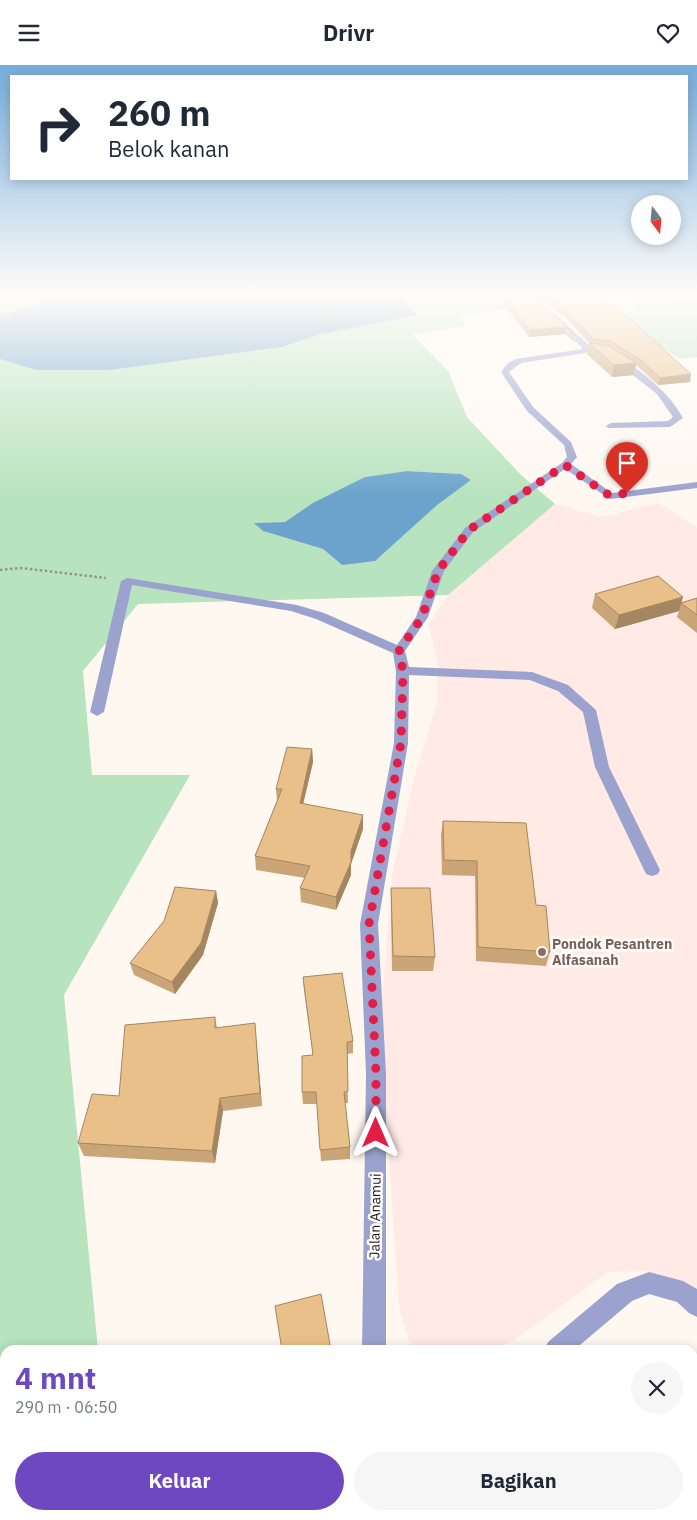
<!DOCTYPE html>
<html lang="id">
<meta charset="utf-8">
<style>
:root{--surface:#fff;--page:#f6f6f7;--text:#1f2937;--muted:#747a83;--accent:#6e48c1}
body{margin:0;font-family:"IBM Plex Sans",sans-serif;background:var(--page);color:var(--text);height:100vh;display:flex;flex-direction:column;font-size:19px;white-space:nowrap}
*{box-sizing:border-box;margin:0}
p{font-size:16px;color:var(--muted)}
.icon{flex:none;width:28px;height:28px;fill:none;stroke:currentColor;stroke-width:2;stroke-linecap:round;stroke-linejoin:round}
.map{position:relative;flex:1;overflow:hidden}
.panel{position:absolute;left:0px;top:1280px;width:698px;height:175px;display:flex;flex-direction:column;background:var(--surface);border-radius:15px 15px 0 0;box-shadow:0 2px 12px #0003}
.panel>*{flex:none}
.top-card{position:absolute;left:10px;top:10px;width:678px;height:105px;border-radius:0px;box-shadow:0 2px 12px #0003;background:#fff;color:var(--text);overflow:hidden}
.needle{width:32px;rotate:164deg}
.tools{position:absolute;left:631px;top:130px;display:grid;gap:10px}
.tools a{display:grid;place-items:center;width:50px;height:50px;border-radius:50%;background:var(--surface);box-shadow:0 2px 12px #0003;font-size:25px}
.pin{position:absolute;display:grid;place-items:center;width:42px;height:42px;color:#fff;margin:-51px -21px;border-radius:50% 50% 50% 0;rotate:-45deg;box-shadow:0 0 5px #0007}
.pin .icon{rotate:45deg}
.me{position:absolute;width:55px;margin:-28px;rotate:0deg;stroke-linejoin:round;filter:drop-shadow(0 0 4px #0008)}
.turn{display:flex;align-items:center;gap:18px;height:105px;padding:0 15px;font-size:22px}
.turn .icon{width:65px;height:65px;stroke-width:2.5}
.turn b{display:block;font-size:35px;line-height:42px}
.round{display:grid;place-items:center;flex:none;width:52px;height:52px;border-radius:26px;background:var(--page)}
.head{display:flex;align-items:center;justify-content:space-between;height:85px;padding:0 15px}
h1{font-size:30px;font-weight:800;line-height:38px;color:var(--accent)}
.cta{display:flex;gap:10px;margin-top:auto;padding:10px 15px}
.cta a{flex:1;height:58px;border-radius:30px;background:var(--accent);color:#fff;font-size:20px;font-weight:800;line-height:58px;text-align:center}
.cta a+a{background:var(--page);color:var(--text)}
header{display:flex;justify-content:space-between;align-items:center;height:65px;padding:0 15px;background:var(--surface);font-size:22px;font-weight:800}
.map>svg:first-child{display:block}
.education{fill:#ffeae5}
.green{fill:#b7e3be;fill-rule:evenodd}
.water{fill:#6ba3cc}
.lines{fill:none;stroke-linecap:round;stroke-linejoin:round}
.path{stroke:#98938c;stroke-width:2.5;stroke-dasharray:2.5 2.5;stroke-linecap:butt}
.minor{fill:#9ba2ce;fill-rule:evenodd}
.wall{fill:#c9a577}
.shaded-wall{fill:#a48661}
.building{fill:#eac08a;stroke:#a48661}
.route{stroke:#e11d48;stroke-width:9;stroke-dasharray:0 16.2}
.education-dot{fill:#8d6e63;stroke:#fff;stroke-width:2}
.labels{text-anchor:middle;stroke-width:5;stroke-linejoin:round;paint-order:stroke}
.education-label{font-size:14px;font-weight:bold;fill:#785e54;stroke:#fff;text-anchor:start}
.street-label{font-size:14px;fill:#1c1711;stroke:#fff}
</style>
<header><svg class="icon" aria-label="menu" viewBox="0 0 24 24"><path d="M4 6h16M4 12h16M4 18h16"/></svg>Drivr<svg class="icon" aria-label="heart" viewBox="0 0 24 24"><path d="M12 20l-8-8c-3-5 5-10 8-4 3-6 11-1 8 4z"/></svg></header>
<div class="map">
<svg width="697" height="1455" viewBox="0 0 697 1455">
<rect width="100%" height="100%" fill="#fef8f1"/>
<!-- education -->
<path class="education" d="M 659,438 L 697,463 L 697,1234 L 648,1206 L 608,1207 L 513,1276 L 490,1285 L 412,1285 L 399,1241 L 380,962 L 392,811 L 413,717 L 437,638 L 438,602 L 429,559 L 448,530 L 555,439 L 602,452 Z"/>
<!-- green -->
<path class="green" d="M 0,228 L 69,228 L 0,251 Z
M 394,228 L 437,228 L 443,233 L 474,228 L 546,228 L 556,235 L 460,251 L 466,261 L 412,269 L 448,306 L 467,352 L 521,410 L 555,439 L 448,530 L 138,539 L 83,606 L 92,710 L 190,710 L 64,930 L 98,1285 L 5,1285 L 5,1450 L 113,1450 L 114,1455 L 0,1455 L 0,294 L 36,305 L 109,305 L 282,282 L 321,269 L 418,249 ZM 407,406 L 461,409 L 471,415 L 342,500 L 323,484 L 263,466 L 255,458 L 285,457 L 365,412 Z
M 622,228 L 664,228 L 672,233 L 697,236 L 697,292 L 680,294 L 615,252 L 637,244 Z"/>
<!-- water -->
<path class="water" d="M 69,228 L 394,228 L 418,250 L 321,269 L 282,282 L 110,305 L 36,305 L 0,294 L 0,251 Z
M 407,406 L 461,409 L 471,415 L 437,440 L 375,496 L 342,500 L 323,484 L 263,466 L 254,458 L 285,457 L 313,438 L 365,412 Z"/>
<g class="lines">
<!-- path -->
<path class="path" d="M 0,505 L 21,503 L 106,513"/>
<!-- minor -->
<path class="minor" d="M 563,256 L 592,283 L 592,287 L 521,298 L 509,307 L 533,342 L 571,377 L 577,392 L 571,399 L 612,428 L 697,417 L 697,423 L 610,434 L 565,404 L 473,467 L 444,506 L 428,552 L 405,586 L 409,602 L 532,607 L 568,620 L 596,645 L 609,702 L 660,805 L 658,809 L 652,811 L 646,809 L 595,702 L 583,647 L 558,626 L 530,615 L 409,610 L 408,678 L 378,859 L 386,1009 L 386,1285 L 362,1285 L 366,1009 L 360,859 L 394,678 L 396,606 L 393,588 L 316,554 L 291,546 L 132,520 L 104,647 L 97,651 L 90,647 L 121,516 L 127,513 L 297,540 L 324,548 L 397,580 L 416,552 L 432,506 L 465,463 L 562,398 L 567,392 L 564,380 L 527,346 L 501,307 L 508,298 L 516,294 L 583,284 L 560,260 L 559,258 Z
M 615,292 L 621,292 C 645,310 668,326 683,353 L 670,362 L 608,363 L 606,361 L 611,358 L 668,356 L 673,352 L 657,329 L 615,296 Z
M 649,1207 L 683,1216 L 697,1224 L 697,1252 L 689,1248 L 677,1237 L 649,1229 L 632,1236 L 574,1285 L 544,1285 L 548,1277 L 617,1219 Z
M 290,1450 L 323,1450 L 321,1455 L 288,1455 Z"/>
</g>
<!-- wall -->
<path class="wall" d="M 495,228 L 526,228 L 558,252 L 576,271 L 575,278 L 565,269 L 529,272 Z
M 530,228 L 597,228 L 690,317 L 658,320 L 636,300 L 634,310 L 612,312 L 587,289 L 589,278 L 565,252 Z
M 595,529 L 682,538 L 697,533 L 697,568 L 677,552 L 679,546 L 615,564 L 592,543 Z
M 312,684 L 313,697 L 303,739 L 363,764 L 351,799 L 351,810 L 336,845 L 301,837 L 300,823 L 305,813 L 256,805 L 255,791 L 277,736 L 276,724 Z
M 443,756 L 536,840 L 550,887 L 546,901 L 476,896 L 475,811 L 442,810 L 441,770 Z
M 391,823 L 435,892 L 433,906 L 392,906 L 391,837 Z
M 216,826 L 218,838 L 203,890 L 175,929 L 134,910 L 130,898 Z
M 303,912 L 353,976 L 353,988 L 347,989 L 348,1038 L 345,1038 L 350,1082 L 350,1094 L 321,1096 L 317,1039 L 303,1039 L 302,1027 L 313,990 L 304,925 Z
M 215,952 L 217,963 L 256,972 L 262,1041 L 223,1046 L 215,1098 L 84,1091 L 78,1078 Z
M 440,1450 L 508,1450 L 509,1455 L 441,1455 Z"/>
<!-- shaded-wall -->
<path class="shaded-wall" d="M 566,262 L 565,269 L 529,272 L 530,265 Z
M 636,298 L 634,310 L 612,312 L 614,300 Z
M 691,309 L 690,317 L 658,320 L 660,313 Z
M 683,532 L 679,546 L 615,564 L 619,550 Z
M 312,684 L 313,697 L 300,752 L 300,738 Z
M 363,750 L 363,764 L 351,799 L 351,810 L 336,845 L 336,832 Z
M 216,826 L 218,838 L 203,890 L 175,929 L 172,917 Z
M 255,958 L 256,972 L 262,1041 L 260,1028 Z
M 220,1033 L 223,1046 L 215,1098 L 212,1086 Z"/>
<!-- building -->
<path class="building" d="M 501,228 L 526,228 L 558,252 L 576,271 L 566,262 L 530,265 Z
M 541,228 L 597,228 L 619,244 L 691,309 L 660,313 L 641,295 L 610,276 L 593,274 L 566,245 Z
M 589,278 L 609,281 L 636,298 L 614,300 Z
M 658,511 L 683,532 L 619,550 L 595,529 Z
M 697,533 L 697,550 L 681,538 Z
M 287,682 L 312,684 L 300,738 L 363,750 L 351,786 L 351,797 L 336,832 L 300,823 L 310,801 L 255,791 L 282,724 L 276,724 Z
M 443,756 L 526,758 L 536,840 L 546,841 L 550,887 L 478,882 L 477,796 L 444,795 Z
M 175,822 L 216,826 L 201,878 L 172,917 L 130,898 L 164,856 Z
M 391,823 L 430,823 L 435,892 L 393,891 Z
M 342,908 L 353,976 L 347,977 L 348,1026 L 344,1027 L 350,1082 L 320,1085 L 316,1027 L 302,1027 L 302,991 L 313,990 L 303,912 Z
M 215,952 L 215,963 L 255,958 L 260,1028 L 220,1033 L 212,1086 L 78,1078 L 92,1029 L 119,1031 L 125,960 Z
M 321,1229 L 331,1285 L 282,1285 L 275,1241 Z
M 444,1450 L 508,1450 L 509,1455 L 445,1455 Z"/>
<!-- sky -->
<linearGradient id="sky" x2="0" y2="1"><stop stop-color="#76addd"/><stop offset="0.53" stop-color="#fffcf9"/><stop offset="1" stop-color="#fffcf9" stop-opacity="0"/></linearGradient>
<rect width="697" height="432" fill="url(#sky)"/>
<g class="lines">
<!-- route -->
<path class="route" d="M 376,1068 L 376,1008 L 369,859 L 401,678 L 403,606 L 399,586 L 422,552 L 438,506 L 469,465 L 565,400 L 610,431 L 627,428"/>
</g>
<!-- markers -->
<circle class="education-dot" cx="542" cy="887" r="5"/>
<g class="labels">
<!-- education labels -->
<g class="education-label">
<text x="552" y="884">Pondok Pesantren<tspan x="552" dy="16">Alfasanah</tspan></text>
</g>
<!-- street labels -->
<g class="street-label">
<text transform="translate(375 1151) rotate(-89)" y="5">Jalan Anamui</text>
</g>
</g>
</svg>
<div class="tools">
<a><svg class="needle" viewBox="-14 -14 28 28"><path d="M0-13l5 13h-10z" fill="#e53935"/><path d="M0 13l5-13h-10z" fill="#747a83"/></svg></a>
</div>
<div class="pin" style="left:627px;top:428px;background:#d93025"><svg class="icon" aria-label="arrive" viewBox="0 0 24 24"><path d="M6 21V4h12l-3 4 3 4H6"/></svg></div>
<svg class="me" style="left:376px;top:1068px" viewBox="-20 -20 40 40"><path d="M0-17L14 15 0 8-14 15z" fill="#e11d48" stroke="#fff" stroke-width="4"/></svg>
<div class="top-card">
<div class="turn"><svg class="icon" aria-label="right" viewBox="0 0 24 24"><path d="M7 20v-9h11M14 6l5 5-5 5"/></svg><div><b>260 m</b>Belok kanan</div></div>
</div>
<section class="panel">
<div class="head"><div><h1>4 mnt</h1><p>290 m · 06:50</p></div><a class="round"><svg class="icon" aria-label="close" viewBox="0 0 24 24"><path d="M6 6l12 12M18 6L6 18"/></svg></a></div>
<div class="cta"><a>Keluar</a><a>Bagikan</a></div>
</section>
</div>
